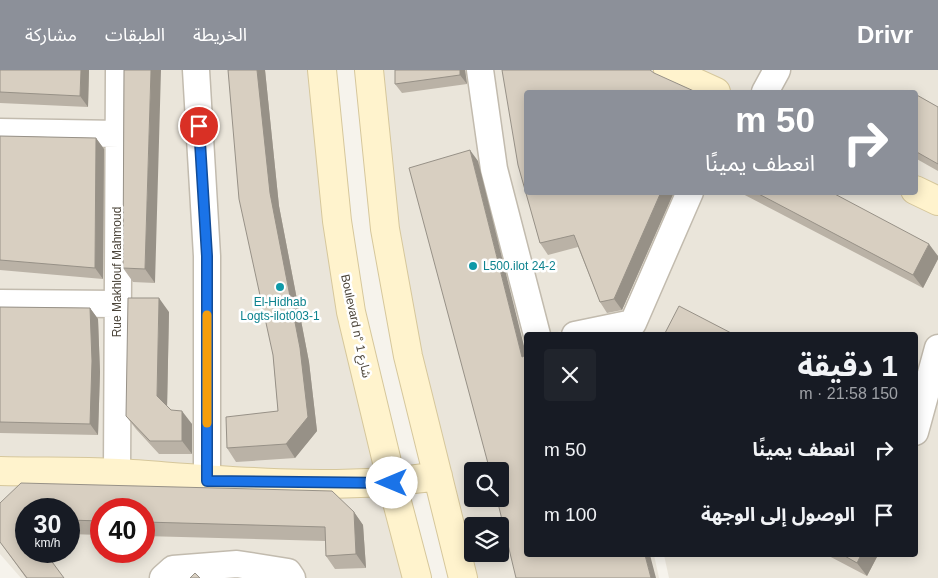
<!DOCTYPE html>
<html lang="ar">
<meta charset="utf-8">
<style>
:root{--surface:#171b24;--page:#20242c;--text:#f1f3f6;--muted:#9ea1a6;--accent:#8c9099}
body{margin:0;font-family:Arial,"Noto Sans Arabic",sans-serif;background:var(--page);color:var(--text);direction:rtl;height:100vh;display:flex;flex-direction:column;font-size:19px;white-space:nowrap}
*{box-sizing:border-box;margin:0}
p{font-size:16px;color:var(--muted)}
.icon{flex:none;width:28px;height:28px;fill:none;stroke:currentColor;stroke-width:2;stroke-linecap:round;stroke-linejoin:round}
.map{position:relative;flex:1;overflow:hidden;direction:ltr}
.details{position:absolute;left:524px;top:262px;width:394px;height:225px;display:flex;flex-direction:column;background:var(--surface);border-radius:5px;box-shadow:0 2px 12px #0003;direction:rtl}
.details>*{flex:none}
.banner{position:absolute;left:524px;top:20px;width:394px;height:105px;border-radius:5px;box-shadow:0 2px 12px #0003;direction:rtl;background:#8c9099;color:#fff;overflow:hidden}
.tools{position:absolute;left:464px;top:392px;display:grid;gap:10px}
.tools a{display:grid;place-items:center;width:45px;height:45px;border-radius:5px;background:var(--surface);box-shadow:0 2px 12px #0003;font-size:25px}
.speed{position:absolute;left:15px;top:428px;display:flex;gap:10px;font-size:25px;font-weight:700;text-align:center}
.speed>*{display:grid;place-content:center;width:65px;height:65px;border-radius:50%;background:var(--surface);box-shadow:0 2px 12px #0003;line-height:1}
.speed small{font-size:12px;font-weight:400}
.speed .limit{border:8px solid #d22;background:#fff;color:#111}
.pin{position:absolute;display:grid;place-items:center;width:42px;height:42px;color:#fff;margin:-21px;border:2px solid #fff;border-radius:50%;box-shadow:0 1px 5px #0007}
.me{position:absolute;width:55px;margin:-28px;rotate:270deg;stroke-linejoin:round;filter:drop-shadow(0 0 4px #0008)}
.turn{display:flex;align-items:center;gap:18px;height:105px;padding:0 20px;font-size:22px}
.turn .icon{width:65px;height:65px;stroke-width:2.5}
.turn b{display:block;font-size:35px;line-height:42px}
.round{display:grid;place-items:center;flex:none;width:52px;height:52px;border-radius:5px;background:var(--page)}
.summary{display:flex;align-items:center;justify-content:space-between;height:85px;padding:0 20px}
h1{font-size:30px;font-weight:700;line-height:38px}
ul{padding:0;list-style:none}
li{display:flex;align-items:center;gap:15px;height:65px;padding:0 20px}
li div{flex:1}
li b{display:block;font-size:19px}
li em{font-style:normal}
header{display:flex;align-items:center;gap:30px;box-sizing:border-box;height:70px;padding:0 25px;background:var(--accent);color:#fff}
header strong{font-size:24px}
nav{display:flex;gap:28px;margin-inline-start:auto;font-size:18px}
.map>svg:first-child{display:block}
.residential{fill:#eae5da;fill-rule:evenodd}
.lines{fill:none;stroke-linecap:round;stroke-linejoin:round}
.street-casing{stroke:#c2bbae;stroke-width:29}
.secondary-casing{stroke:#d6c79b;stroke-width:30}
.street{stroke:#fff;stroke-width:26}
.secondary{stroke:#fff3cd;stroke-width:28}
.wall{fill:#bab2a6}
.shaded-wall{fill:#979187}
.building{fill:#d8cfc1;stroke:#979187}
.route-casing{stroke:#114b97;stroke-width:12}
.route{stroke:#1a73e8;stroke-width:9}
.slow{stroke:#f59e0b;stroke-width:9}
.culture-dot{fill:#0f9aa8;stroke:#fff;stroke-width:2}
.labels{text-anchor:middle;stroke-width:5;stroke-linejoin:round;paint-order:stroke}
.culture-label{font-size:12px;fill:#0d838f;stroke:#fff;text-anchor:start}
.street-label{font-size:12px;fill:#4b4439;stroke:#fff}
</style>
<header>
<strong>Drivr</strong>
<nav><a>الخريطة</a><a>الطبقات</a><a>مشاركة</a></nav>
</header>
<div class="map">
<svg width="938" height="508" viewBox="0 0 938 508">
<rect width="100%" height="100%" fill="#f6f3ec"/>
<!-- residential -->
<path class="residential" d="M 0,0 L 119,0 L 117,403 L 0,401 Z
M 126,0 L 188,0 L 199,398 L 125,393 Z
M 202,0 L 311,0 L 378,401 L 214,399 Z
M 381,0 L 473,0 L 526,265 L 526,485 L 654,485 L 659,508 L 474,508 L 419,286 L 397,162 ZM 472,401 L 500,401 L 500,429 L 472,429 ZM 472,456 L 500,456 L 500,484 L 472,484 Z
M 488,0 L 938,0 L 938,508 L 669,508 L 664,485 L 915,485 L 915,265 L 611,265 L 631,260 L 690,123 L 915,122 L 915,22 L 526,22 L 526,122 L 683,123 L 629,246 L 544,265 L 501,98 Z
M 0,415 L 383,425 L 405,508 L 21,508 L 0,484 ZM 26,439 L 69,439 L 69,481 L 26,481 ZM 101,439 L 144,439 L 144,481 L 101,481 Z"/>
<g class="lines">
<!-- street casing -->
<g class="street-casing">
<path id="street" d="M 196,0 L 207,186 L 207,411
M 480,0 L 494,99 L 537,265
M 765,22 L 777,0
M 0,62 L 119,64
M 0,233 L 116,234
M 575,265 L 633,253 L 690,122
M 915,362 L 938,278
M 117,403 L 119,0
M 163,508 L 173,499 L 237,494 L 288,502 L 292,508"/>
</g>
<!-- secondary casing -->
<g class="secondary-casing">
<path id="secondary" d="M 322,0 L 337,151 L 351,242 L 392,413 L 417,508
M 369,0 L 385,159 L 408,286 L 463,508
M 668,0 L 716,22
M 915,120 L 938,131
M 0,401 C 39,402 79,401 118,403 C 224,410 332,422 438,406"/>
</g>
<!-- street -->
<use href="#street" class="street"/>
<!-- secondary -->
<use href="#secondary" class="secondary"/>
</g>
<!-- wall -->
<path class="wall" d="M 0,0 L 89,0 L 88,37 L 0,33 Z
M 124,0 L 155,213 L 133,212 L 123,198 Z
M 228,0 L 265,0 L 279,136 L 309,292 L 317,361 L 295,388 L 236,392 L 227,378 L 278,341 L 273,285 Z
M 395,0 L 465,0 L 467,14 L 402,23 L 395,14 Z
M 915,24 L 938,37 L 938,101 L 915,88 Z
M 0,66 L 96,68 L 104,79 L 103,209 L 0,200 Z
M 526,122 L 674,122 L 622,240 L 607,243 L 600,232 L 578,177 L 548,185 L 540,173 Z
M 739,122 L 831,122 L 938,186 L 938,189 L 923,218 Z
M 0,237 L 90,238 L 98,249 L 100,302 L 98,365 L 0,363 Z
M 169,242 L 167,336 L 171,340 L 192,354 L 192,384 L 159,384 L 136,359 L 126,346 Z
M 0,433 L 354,442 L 363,455 L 366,498 L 335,499 L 326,486 L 325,471 L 144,466 L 144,439 L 101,439 L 101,465 L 69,464 L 69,439 L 26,439 L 26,481 L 64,508 L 26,508 L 0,472 Z
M 827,485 L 878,485 L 867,506 Z"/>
<!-- shaded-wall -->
<path class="shaded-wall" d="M 81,0 L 89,0 L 88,37 L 80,26 Z
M 151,0 L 161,0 L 155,213 L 145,199 Z
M 257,0 L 265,0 L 279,136 L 309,292 L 317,361 L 295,388 L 286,374 Z
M 460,0 L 465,0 L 467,14 L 460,5 Z
M 96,68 L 104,79 L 103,209 L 95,198 Z
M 470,80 L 478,91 L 526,284 L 526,293 L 522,287 Z
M 661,122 L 674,122 L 622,240 L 614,229 Z
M 929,174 L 938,186 L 938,189 L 923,218 L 913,205 Z
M 159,228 L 169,242 L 167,340 L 157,326 Z
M 90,238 L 98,249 L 100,302 L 98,365 L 90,354 Z
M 182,341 L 192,354 L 192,384 L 182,371 Z
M 354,442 L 363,455 L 366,498 L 356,484 Z
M 645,485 L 650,485 L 656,508 L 651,508 Z
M 861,485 L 878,485 L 867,506 L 857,493 Z"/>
<!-- building -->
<path class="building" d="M 0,0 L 81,0 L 80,26 L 0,22 Z
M 124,0 L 151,0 L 145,199 L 123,198 Z
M 228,0 L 257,0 L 270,123 L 300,278 L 308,347 L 286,374 L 227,378 L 226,347 L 278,341 L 273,285 L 239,129 Z
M 395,0 L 460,0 L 460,5 L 395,14 Z
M 502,0 L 650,0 L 654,3 L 696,22 L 526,22 L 526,122 L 661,122 L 614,229 L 600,232 L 574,165 L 540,173 L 518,95 Z
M 915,24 L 938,37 L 938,94 L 915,81 Z
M 0,66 L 96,68 L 95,198 L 0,190 Z
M 470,80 L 522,287 L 526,285 L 526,485 L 645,485 L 651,508 L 516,508 L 497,429 L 500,429 L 500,401 L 490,401 L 409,98 Z
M 755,122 L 831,122 L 929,174 L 913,205 Z
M 128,228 L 159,228 L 157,326 L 171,340 L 182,341 L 182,371 L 150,371 L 126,346 Z
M 679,236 L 735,265 L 664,265 Z
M 0,237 L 90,238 L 92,291 L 90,354 L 0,352 Z
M 21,413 L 332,421 L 354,442 L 356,484 L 326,486 L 325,457 L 144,452 L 144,439 L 101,439 L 101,451 L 69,450 L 69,439 L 26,439 L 26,449 L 20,449 L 26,457 L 26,481 L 44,481 L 64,508 L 27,508 L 0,472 L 0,433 Z
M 843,485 L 861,485 L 857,493 Z
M 195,503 L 200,508 L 190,508 Z"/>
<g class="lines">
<!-- route casing -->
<g class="route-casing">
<path id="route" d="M 199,56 L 207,186 L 207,411 L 392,413"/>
</g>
<!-- route -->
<use href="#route" class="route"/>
<!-- slow -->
<path class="slow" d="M 207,353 L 207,245"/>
</g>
<!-- markers -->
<g class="culture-dot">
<circle cx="473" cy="196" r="5"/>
<circle cx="280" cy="217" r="5"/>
</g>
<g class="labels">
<!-- culture labels -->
<g class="culture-label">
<text x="483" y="200">L500.ilot 24-2</text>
<text x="280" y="236" text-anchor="middle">El-Hidhab<tspan x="280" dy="14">Logts-ilot003-1</tspan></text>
</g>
<!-- street labels -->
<g class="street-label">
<text transform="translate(117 202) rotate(-90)" y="4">Rue Makhlouf Mahmoud</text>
<text transform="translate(356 256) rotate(78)" y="4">Boulevard n° شارع 1</text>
</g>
</g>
</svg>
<div class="tools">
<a><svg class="icon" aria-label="search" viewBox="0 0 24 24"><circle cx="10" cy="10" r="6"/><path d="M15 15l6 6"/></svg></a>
<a><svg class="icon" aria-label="layers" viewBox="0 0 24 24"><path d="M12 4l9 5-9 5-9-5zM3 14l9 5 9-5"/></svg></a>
</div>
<div class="speed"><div>30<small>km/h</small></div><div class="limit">40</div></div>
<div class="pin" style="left:199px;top:56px;background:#d93025"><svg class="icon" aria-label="arrive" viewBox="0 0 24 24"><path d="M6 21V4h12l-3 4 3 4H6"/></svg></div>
<svg class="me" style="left:392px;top:413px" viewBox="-20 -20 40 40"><circle r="19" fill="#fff"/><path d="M0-13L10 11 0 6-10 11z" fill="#1a73e8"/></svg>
<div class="banner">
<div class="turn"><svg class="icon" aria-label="right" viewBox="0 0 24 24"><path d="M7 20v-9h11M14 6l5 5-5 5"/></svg><div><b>50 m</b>انعطف يمينًا</div></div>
</div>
<section class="details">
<div class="summary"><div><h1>1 دقيقة</h1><p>150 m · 21:58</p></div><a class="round"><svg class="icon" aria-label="close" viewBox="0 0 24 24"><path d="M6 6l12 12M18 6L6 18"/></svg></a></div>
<ul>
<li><svg class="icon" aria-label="right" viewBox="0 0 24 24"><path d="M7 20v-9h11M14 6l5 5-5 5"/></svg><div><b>انعطف يمينًا</b></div><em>50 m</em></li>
<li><svg class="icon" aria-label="arrive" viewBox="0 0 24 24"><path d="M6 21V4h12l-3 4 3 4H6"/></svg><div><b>الوصول إلى الوجهة</b></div><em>100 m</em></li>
</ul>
</section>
</div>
